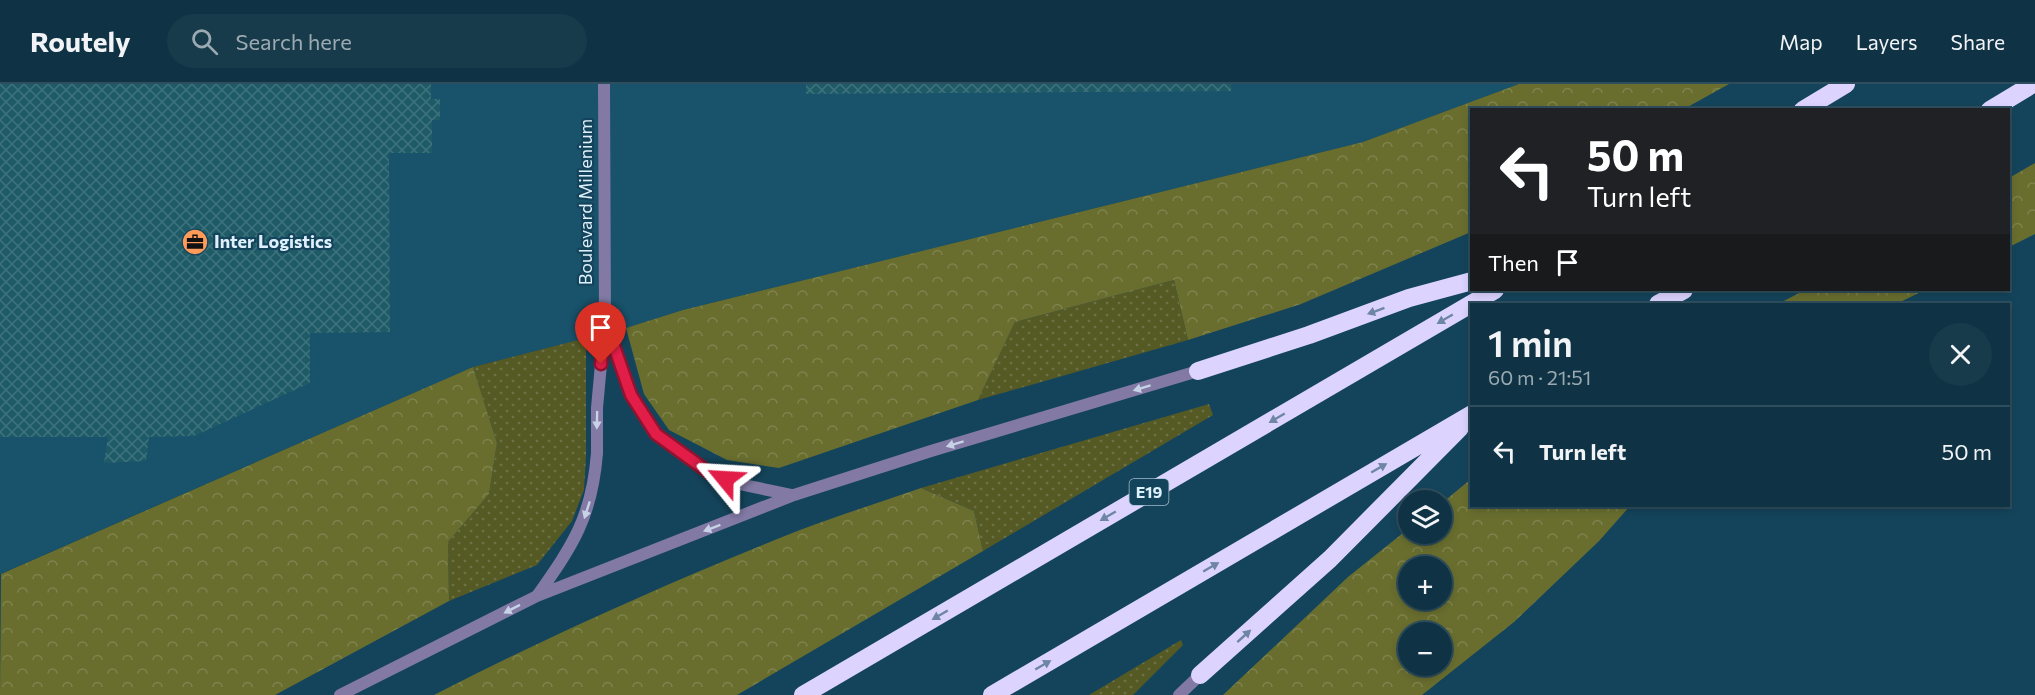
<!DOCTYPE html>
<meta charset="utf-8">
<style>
:root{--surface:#0f3344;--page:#183b4b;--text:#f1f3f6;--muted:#9baab2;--line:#2f4e5d}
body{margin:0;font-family:Commissioner,sans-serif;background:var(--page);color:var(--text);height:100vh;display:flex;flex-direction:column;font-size:22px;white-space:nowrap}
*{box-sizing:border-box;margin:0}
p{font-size:20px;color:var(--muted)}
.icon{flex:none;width:33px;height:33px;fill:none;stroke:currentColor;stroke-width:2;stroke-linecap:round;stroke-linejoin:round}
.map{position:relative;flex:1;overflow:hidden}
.side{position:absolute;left:1470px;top:219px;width:540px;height:204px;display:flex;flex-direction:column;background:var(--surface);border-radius:0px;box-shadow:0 3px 9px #0003,0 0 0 2px var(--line)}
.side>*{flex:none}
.hud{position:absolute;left:1470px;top:24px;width:540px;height:183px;border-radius:0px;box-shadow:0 3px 9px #0003,0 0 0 2px var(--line);background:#202124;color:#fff;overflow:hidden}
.buttons{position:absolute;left:1398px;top:406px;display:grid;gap:12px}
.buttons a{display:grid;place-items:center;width:54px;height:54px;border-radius:50%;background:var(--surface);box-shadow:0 3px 9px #0003,0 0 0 2px var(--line);font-size:30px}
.pin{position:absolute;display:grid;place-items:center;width:51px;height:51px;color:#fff;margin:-62px -26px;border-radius:50% 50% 50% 0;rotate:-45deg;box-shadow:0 0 6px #0007}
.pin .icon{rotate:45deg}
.me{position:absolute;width:66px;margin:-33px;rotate:297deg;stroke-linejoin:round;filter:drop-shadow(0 0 4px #0008)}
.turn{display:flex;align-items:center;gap:21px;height:126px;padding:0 18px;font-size:27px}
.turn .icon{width:78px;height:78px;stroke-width:2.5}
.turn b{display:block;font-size:42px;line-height:51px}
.then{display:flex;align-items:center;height:57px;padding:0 18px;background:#0003;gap:12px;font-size:22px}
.round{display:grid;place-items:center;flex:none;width:63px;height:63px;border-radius:32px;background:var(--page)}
.head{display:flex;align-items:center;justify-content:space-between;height:102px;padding:0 18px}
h1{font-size:36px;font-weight:600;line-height:45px}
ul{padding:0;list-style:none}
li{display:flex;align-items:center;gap:18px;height:90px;padding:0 18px;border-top:2px solid var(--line)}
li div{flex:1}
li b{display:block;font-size:22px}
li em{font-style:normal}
header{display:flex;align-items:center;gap:36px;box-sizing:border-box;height:84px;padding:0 30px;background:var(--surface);border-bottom:2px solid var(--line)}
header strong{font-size:28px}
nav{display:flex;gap:33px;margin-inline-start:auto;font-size:21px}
.search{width:420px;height:54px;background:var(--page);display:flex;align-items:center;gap:15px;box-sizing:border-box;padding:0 21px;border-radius:33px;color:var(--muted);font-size:22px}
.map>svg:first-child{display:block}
.built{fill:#19526b}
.grass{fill:url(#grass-dots)}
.forest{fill:url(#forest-crowns);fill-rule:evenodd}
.building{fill:url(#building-cross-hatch)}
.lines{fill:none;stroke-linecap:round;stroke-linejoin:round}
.lane{stroke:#827aa5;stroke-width:12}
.street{stroke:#827aa5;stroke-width:12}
.highway{stroke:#dcd4ff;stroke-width:18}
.oneway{fill:#6e85a5}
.oneway2{fill:#c7d2e6}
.route-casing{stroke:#92132f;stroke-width:15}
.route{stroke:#e11d48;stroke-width:10}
.labels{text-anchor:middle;stroke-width:4.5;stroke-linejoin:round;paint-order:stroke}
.shield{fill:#14445b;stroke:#a1bccb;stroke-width:1.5}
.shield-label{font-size:16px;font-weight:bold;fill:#def0fb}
.street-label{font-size:18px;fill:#def0fb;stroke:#14445b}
.poi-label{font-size:18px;font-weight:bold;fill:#def0fb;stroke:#14445b;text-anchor:start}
</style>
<header>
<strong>Routely</strong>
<div class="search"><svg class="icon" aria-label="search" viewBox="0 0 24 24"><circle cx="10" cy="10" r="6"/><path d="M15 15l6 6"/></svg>Search here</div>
<nav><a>Map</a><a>Layers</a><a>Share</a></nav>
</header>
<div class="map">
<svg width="2035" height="611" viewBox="0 0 2035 611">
<defs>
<pattern id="grass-dots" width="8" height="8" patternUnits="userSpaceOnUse" patternTransform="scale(1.5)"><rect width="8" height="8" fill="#555924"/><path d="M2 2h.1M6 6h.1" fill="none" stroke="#6d7145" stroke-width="1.8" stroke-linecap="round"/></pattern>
<pattern id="forest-crowns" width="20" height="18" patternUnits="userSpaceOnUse" patternTransform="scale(1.5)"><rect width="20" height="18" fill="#696e2f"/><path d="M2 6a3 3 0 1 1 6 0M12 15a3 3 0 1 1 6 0" fill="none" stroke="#7e834e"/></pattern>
<pattern id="building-cross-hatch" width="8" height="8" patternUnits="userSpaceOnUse" patternTransform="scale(1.5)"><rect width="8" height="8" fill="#1e5b67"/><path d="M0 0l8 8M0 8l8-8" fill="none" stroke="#3e737e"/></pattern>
</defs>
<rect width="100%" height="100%" fill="#14445b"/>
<!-- built -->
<path class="built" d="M 0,0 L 1519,0 L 1363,58 L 683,226 L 626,244 L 473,283 L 0,490 Z"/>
<!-- grass -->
<path class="grass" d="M 1174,196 L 1188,256 L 978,316 L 1015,238 Z
M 586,254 L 586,372 L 584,406 L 572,437 L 537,481 L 449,517 L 448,458 L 489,410 L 497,359 L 473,283 Z
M 1209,320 L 1213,331 L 983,467 L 974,427 L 921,404 Z
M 1181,556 L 1183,561 L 1133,611 L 1089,611 Z"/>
<!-- forest -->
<path class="forest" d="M 1519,0 L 1729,0 L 1684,25 L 1472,26 L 1471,148 L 1301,220 L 1188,256 L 1174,196 L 1015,238 L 978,316 L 779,384 L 727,376 L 669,346 L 644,310 L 626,244 L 683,226 L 1363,58 Z
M 2035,79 L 2035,150 L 2009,163 L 2009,94 Z
M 1805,206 L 1925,206 L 1896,220 L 1778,220 Z
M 473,283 L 497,359 L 489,410 L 448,458 L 449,517 L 275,611 L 0,611 L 1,490 Z
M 1471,395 L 1472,422 L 1630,422 L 1599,457 L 1514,538 L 1422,611 L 1223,611 L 1348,493 L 1408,445 L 1408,450 L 1442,450 L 1442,419 ZM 1408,483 L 1442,483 L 1442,516 L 1408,516 ZM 1408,549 L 1442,549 L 1442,582 L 1408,582 Z
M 921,404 L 974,427 L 983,467 L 737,611 L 434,611 C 553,550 676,495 800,446 C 840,431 881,418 921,404 Z"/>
<!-- building -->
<path class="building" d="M 0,0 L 431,0 L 431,15 L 440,15 L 440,36 L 432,36 L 432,69 L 389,69 L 390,248 L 310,249 L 310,299 L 194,352 L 149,353 L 146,377 L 104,379 L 108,353 L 0,353 Z
M 806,0 L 1231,0 L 1231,7 L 806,10 Z"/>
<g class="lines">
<!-- lane -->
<path class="lane" d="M 656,350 L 711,390 L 739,400 L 792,411
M 537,512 C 573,461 592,433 597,369
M 340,611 L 537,512 L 794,411 L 931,367 L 1198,287
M 1179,611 L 1200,591"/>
<!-- street -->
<path class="street" d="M 606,240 L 631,311 L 656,350
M 597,369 L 597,324 L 605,236 L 604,0"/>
<!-- highway -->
<path class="highway" d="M 1803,26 L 1846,0
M 1990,26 L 2033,0
M 1658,220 L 1684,206
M 1198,287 L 1309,251 L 1409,214 L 1472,197
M 1200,591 L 1330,475 L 1460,344
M 803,611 L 1495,206
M 992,611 L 1472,330"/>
</g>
<!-- one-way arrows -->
<defs><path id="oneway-solid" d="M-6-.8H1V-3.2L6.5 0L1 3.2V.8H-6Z" transform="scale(1.5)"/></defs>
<g class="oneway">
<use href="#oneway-solid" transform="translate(1376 227) rotate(160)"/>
<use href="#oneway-solid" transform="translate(1445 235) rotate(150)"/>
<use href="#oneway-solid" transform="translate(1277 334) rotate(150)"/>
<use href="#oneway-solid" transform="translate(1379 384) rotate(-30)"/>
<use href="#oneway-solid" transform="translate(1108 432) rotate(150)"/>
<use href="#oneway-solid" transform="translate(1211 483) rotate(-30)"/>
<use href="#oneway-solid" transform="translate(940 531) rotate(150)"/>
<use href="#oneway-solid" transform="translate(1244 552) rotate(-42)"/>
<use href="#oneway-solid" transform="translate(1043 581) rotate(-30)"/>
</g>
<g class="oneway2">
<use href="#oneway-solid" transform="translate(1142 304) rotate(163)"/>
<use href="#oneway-solid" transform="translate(597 336) rotate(91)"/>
<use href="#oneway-solid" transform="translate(955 360) rotate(163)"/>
<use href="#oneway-solid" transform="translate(587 426) rotate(108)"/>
<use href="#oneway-solid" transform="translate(712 444) rotate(159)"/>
<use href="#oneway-solid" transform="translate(512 525) rotate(153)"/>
</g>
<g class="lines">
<!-- route casing -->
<g class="route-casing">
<path id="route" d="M 601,280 L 605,236 L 631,311 L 656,350 L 711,390 L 725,395"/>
</g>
<!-- route -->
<use href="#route" class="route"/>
</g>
<!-- icons -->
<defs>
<g id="office-disc" transform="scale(1.35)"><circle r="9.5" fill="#fe9b58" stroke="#14445b"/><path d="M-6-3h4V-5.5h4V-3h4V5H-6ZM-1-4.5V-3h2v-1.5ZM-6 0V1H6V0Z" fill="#111"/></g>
</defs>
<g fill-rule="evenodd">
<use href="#office-disc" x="195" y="158"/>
</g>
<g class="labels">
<!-- shield labels -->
<rect class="shield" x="1129.5" y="395" width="39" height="26" rx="4.5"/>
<g class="shield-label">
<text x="1149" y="414">E19</text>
</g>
<!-- street labels -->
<g class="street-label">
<text transform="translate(586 118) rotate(-90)" y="6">Boulevard Millenium</text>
</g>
<!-- poi labels -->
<g class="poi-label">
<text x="214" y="164">Inter Logistics</text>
</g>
</g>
</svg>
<div class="buttons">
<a><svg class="icon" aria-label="layers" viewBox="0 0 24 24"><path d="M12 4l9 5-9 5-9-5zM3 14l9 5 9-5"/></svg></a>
<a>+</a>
<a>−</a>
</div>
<div class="pin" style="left:601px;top:280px;background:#d93025"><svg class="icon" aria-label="arrive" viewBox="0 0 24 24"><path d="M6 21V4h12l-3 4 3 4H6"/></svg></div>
<svg class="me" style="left:725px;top:395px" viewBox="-20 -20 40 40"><path d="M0-17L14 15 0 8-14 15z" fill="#e11d48" stroke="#fff" stroke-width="4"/></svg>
<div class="hud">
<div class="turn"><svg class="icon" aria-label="left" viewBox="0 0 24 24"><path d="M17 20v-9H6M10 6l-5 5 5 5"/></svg><div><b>50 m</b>Turn left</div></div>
<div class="then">Then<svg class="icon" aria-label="arrive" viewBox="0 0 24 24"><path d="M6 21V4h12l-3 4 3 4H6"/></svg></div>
</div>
<section class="side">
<div class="head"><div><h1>1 min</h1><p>60 m · 21:51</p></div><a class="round"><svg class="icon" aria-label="close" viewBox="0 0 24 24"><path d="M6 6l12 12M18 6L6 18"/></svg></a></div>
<ul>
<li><svg class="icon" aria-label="left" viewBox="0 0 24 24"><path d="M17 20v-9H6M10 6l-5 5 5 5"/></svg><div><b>Turn left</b></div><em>50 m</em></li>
</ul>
</section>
</div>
